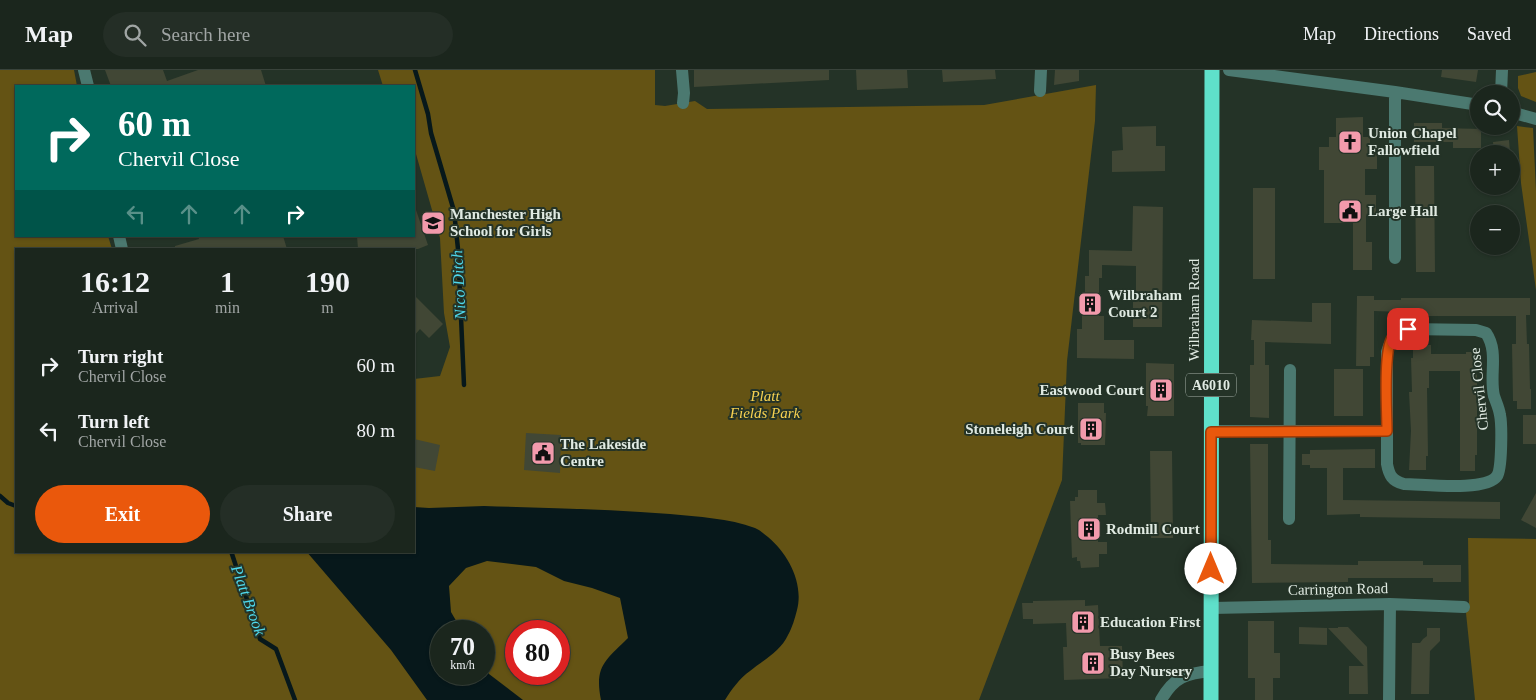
<!DOCTYPE html>
<meta charset="utf-8">
<style>
:root{--surface:#1b261d;--page:#242e26;--text:#f1f3f6;--muted:#a0a5a4;--line:#39433b;--accent:#ea580c}
body{margin:0;font-family:Georgia,serif;background:var(--page);color:var(--text);height:100vh;display:flex;flex-direction:column;font-size:19px;white-space:nowrap}
*{box-sizing:border-box;margin:0}
p{font-size:16px;color:var(--muted)}
.icon{flex:none;width:28px;height:28px;fill:none;stroke:currentColor;stroke-width:2;stroke-linecap:round;stroke-linejoin:round}
.map{position:relative;flex:1;overflow:hidden}
.panel{position:absolute;left:15px;top:178px;width:400px;height:305px;display:flex;flex-direction:column;background:var(--surface);border-radius:0px;box-shadow:0 1px 4px #0004,0 0 0 1px var(--line)}
.panel>*{flex:none}
.guide{position:absolute;left:15px;top:15px;width:400px;height:152px;border-radius:0px;box-shadow:0 1px 4px #0004,0 0 0 1px var(--line);background:#00695c;color:#fff;overflow:hidden}
.tools{position:absolute;left:1470px;top:15px;display:grid;gap:10px}
.tools a{display:grid;place-items:center;width:50px;height:50px;border-radius:50%;background:var(--surface);box-shadow:0 1px 4px #0004,0 0 0 1px var(--line);font-size:25px}
.speed{position:absolute;left:430px;top:550px;display:flex;gap:10px;font-size:25px;font-weight:700;text-align:center}
.speed>*{display:grid;place-content:center;width:65px;height:65px;border-radius:50%;background:var(--surface);box-shadow:0 1px 4px #0004,0 0 0 1px var(--line);line-height:1}
.speed small{font-size:12px;font-weight:400}
.speed .limit{border:8px solid #d22;background:#fff;color:#111}
.pin{position:absolute;display:grid;place-items:center;width:42px;height:42px;color:#fff;margin:-21px;border-radius:10px;box-shadow:0 2px 8px #0006}
.me{position:absolute;width:55px;margin:-28px;rotate:0deg;stroke-linejoin:round;filter:drop-shadow(0 0 4px #0008)}
.turn{display:flex;align-items:center;gap:18px;height:105px;padding:0 20px;font-size:22px}
.turn .icon{width:65px;height:65px;stroke-width:2.5}
.turn b{display:block;font-size:35px;line-height:42px}
.lanes{display:flex;align-items:center;height:48px;padding:0 20px;background:#0003;justify-content:center;gap:25px;direction:ltr}
.lanes .off{opacity:.35}
.eta{display:flex;justify-content:space-evenly;align-items:center;height:85px;text-align:center}
.eta b{font-size:30px;font-weight:700;line-height:35px}
.primary-button{display:flex;gap:10px;margin-top:auto;padding:10px 20px}
.primary-button a{flex:1;height:58px;border-radius:30px;background:var(--accent);color:#fff;font-size:20px;font-weight:700;line-height:58px;text-align:center}
.primary-button a+a{background:var(--page);color:var(--text)}
ul{padding:0;list-style:none}
li{display:flex;align-items:center;gap:15px;height:65px;padding:0 20px}
li div{flex:1}
li b{display:block;font-size:19px}
li em{font-style:normal}
header{display:flex;align-items:center;gap:30px;box-sizing:border-box;height:70px;padding:0 25px;background:var(--surface);border-bottom:1px solid var(--line)}
header strong{font-size:24px}
nav{display:flex;gap:28px;margin-inline-start:auto;font-size:18px}
.search{width:350px;height:45px;background:var(--page);display:flex;align-items:center;gap:12px;box-sizing:border-box;padding:0 18px;border-radius:28px;color:var(--muted);font-size:19px}
.map>svg:first-child{display:block}
.green{fill:#645314;fill-rule:evenodd}
.water{fill:#07181b}
.lines{fill:none;stroke-linecap:round;stroke-linejoin:round}
.stream{stroke:#07181b;stroke-width:4.5}
.building{fill:#414735}
.minor{stroke:#4b7970;stroke-width:12}
.highway{stroke:#5fe0ca;stroke-width:15}
.route-casing{stroke:#983908;stroke-width:12}
.route{stroke:#ea580c;stroke-width:9}
.labels{text-anchor:middle;stroke-width:4;stroke-linejoin:round;paint-order:stroke}
.shield{fill:#243327;stroke:#a8b3aa;stroke-width:1}
.shield-label{font-size:14px;font-weight:bold;fill:#e0eae2}
.poi-label{font-size:15px;font-weight:bold;fill:#e0eae2;stroke:#243327;text-anchor:start}
.street-label{font-size:15px;fill:#e0eae2;stroke:#243327}
.park-label{font-size:15px;font-style:italic;fill:#f7d251;stroke:#243327}
.water-label{font-size:16px;font-style:italic;fill:#4ed8ec;stroke:#243327}
</style>
<header>
<strong>Map</strong>
<div class="search"><svg class="icon" aria-label="search" viewBox="0 0 24 24"><circle cx="10" cy="10" r="6"/><path d="M15 15l6 6"/></svg>Search here</div>
<nav><a>Map</a><a>Directions</a><a>Saved</a></nav>
</header>
<div class="map">
<svg width="1536" height="630" viewBox="0 0 1536 630">
<rect width="100%" height="100%" fill="#243327"/>
<!-- green -->
<path class="green" d="M 0,0 L 74,0 L 77,16 L 16,16 L 16,166 L 108,166 L 112,179 L 16,179 L 16,481 L 414,481 L 414,309 L 440,306 L 450,277 L 444,243 L 440,168 L 414,77 L 414,16 L 383,16 L 378,0 L 655,0 L 655,35 L 665,36 L 695,31 L 707,39 L 984,35 L 1096,15 L 1095,51 L 1067,291 L 1062,410 L 979,630 L 0,630 ZM 441,561 L 484,561 L 484,604 L 441,604 ZM 516,561 L 559,561 L 559,604 L 516,604 Z
M 1536,2 L 1536,32 L 1521,26 L 1518,18 L 1518,6 Z
M 1517,56 L 1533,58 L 1536,121 L 1536,220 L 1521,113 Z
M 1468,468 L 1536,469 L 1536,630 L 1475,630 L 1466,543 L 1469,536 Z"/>
<!-- water -->
<path class="water" d="M 484,436 C 546,438 608,439 670,444 C 698,447 729,448 755,458 C 760,460 764,464 768,467 C 788,484 804,513 797,540 C 795,548 792,558 788,565 C 781,581 762,591 750,601 C 740,608 731,620 725,630 L 601,630 C 594,596 606,590 628,568 L 620,528 L 592,518 L 564,511 L 536,497 L 487,491 L 466,498 L 449,516 L 451,542 L 462,561 L 441,561 L 441,604 L 484,604 L 484,596 L 489,604 L 523,630 L 427,630 L 391,580 L 306,481 L 414,481 L 414,437 L 429,438 Z"/>
<g class="lines">
<!-- stream -->
<path class="stream" d="M 415,0 L 428,44 L 431,63 L 454,141 L 458,179 L 464,315
M 0,426 L 8,433 L 16,436
M 231,481 L 260,569 L 276,579 L 295,630"/>
</g>
<!-- building -->
<path class="building" d="M 105,0 L 163,0 L 167,11 L 198,0 L 261,0 L 266,16 L 111,16 Z
M 694,0 L 829,0 L 829,10 L 694,17 Z
M 856,0 L 907,0 L 908,18 L 857,20 Z
M 942,0 L 995,0 L 996,9 L 943,12 Z
M 1055,0 L 1079,0 L 1079,11 L 1054,15 Z
M 1442,0 L 1478,0 L 1476,12 L 1441,7 Z
M 1363,47 L 1363,67 L 1370,67 L 1370,84 L 1377,84 L 1377,99 L 1365,99 L 1365,125 L 1376,125 L 1376,146 L 1366,146 L 1366,172 L 1372,172 L 1372,200 L 1353,200 L 1353,153 L 1324,153 L 1324,100 L 1319,100 L 1319,77 L 1329,77 L 1329,67 L 1336,67 L 1336,48 Z
M 1414,53 L 1442,53 L 1442,58 L 1481,59 L 1481,78 L 1453,78 L 1453,72 L 1414,72 Z
M 1156,56 L 1156,76 L 1165,76 L 1165,101 L 1112,102 L 1112,81 L 1123,80 L 1122,57 Z
M 1509,70 L 1510,82 L 1494,84 L 1493,72 Z
M 1415,96 L 1434,96 L 1435,202 L 1416,202 Z
M 1253,118 L 1275,118 L 1275,209 L 1253,209 Z
M 1133,136 L 1163,137 L 1162,257 L 1133,257 L 1133,232 L 1136,232 L 1136,196 L 1102,195 L 1102,208 L 1099,208 L 1099,246 L 1104,246 L 1104,270 L 1134,270 L 1134,289 L 1077,288 L 1077,259 L 1082,259 L 1082,233 L 1085,233 L 1085,206 L 1089,206 L 1089,180 L 1132,181 Z
M 416,140 L 428,175 L 418,179 L 358,179 L 357,166 L 414,166 L 414,141 Z
M 198,166 L 283,166 L 287,179 L 175,179 L 175,176 L 199,169 Z
M 414,225 L 443,254 L 429,268 L 420,259 L 414,266 Z
M 1357,226 L 1374,226 L 1374,230 L 1401,230 L 1401,228 L 1530,228 L 1530,245 L 1526,245 L 1527,274 L 1529,274 L 1530,319 L 1531,319 L 1531,339 L 1517,339 L 1517,331 L 1513,331 L 1512,274 L 1516,274 L 1516,246 L 1401,246 L 1402,242 L 1374,241 L 1374,287 L 1370,287 L 1370,296 L 1356,296 Z
M 1312,233 L 1331,233 L 1331,274 L 1265,272 L 1265,295 L 1269,295 L 1269,348 L 1250,347 L 1250,295 L 1254,295 L 1254,270 L 1251,270 L 1252,250 L 1312,252 Z
M 1413,275 L 1431,275 L 1431,284 L 1466,284 L 1466,282 L 1479,282 L 1479,301 L 1477,301 L 1477,385 L 1475,385 L 1475,401 L 1460,401 L 1460,301 L 1429,301 L 1429,318 L 1427,318 L 1428,386 L 1426,386 L 1426,400 L 1409,400 L 1411,361 L 1409,322 L 1412,322 L 1411,288 L 1413,288 Z
M 1146,293 L 1174,294 L 1174,346 L 1147,346 L 1148,336 L 1146,336 Z
M 1334,299 L 1363,299 L 1363,346 L 1334,346 Z
M 1078,333 L 1104,333 L 1104,343 L 1106,343 L 1105,375 L 1081,375 L 1081,373 L 1078,373 Z
M 1523,345 L 1536,345 L 1536,374 L 1523,374 Z
M 526,363 L 561,365 L 560,403 L 524,400 Z
M 414,369 L 440,375 L 435,401 L 414,397 Z
M 1250,374 L 1268,374 L 1268,470 L 1271,470 L 1271,494 L 1358,495 L 1358,491 L 1423,491 L 1423,495 L 1461,495 L 1461,512 L 1433,512 L 1433,508 L 1348,508 L 1348,512 L 1252,513 Z
M 1375,379 L 1375,398 L 1343,398 L 1343,430 L 1500,432 L 1500,449 L 1360,447 L 1360,444 L 1327,445 L 1327,398 L 1310,398 L 1310,395 L 1302,395 L 1302,384 L 1310,384 L 1310,380 Z
M 1150,381 L 1172,381 L 1173,468 L 1151,468 Z
M 1078,420 L 1097,420 L 1097,433 L 1105,433 L 1106,445 L 1098,445 L 1098,472 L 1107,472 L 1107,484 L 1099,484 L 1099,497 L 1081,498 L 1080,491 L 1077,491 L 1077,487 L 1072,488 L 1070,431 L 1075,431 L 1075,427 L 1078,427 Z
M 1536,423 L 1536,458 L 1521,450 Z
M 1085,530 L 1085,536 L 1098,535 L 1100,576 L 1122,576 L 1123,608 L 1064,610 L 1063,577 L 1067,577 L 1066,553 L 1033,554 L 1033,549 L 1023,549 L 1022,533 L 1033,533 L 1033,531 Z
M 1248,551 L 1274,551 L 1274,583 L 1280,583 L 1280,608 L 1273,608 L 1273,630 L 1255,630 L 1255,608 L 1248,608 Z
M 1299,557 L 1327,558 L 1327,575 L 1299,574 Z
M 1338,557 L 1348,557 L 1367,577 L 1368,624 L 1349,624 L 1349,596 L 1364,596 L 1328,558 L 1338,558 Z
M 1427,558 L 1440,558 L 1440,571 L 1430,581 L 1429,624 L 1411,624 L 1412,573 L 1420,573 L 1423,569 L 1427,566 Z"/>
<g class="lines">
<!-- minor -->
<path class="minor" d="M 84,0 L 88,16
M 682,0 L 684,23 L 683,33
M 1229,0 L 1395,22 L 1479,35
M 1040,21 L 1041,0
M 1501,24 L 1502,0
M 1511,42 L 1536,49
M 119,166 L 122,179
M 1395,188 L 1395,22
M 1408,259 L 1476,260 L 1486,263 C 1499,282 1489,305 1494,326 C 1496,332 1499,338 1500,345 C 1502,354 1502,399 1497,406 C 1486,422 1423,414 1404,414 C 1392,411 1389,405 1387,394 L 1387,282 C 1391,269 1394,263 1408,259 Z
M 1211,361 L 1387,361
M 1289,449 L 1290,300
M 1212,538 L 1390,534 L 1464,537
M 1161,630 C 1174,607 1186,603 1212,601
M 1389,630 L 1390,534"/>
<!-- highway -->
<path class="highway" d="M 1211,630 L 1212,0"/>
</g>
<g class="lines">
<!-- route casing -->
<g class="route-casing">
<path id="route" d="M 1211,499 L 1211,362 L 1387,361 C 1387,343 1383,282 1392,268 C 1396,262 1401,261 1408,259"/>
</g>
<!-- route -->
<use href="#route" class="route"/>
</g>
<!-- icons -->
<defs>
<g id="church-square" transform="scale(1.25)"><rect x="-9" y="-9" width="18" height="18" rx="4" fill="#f29aac" stroke="#243327"/><path d="M-1.2-6h2.4v3.5h3.3v2.4h-3.3V6h-2.4V-.1h-3.3v-2.4h3.3Z" fill="#111"/></g>
<g id="civic-square" transform="scale(1.25)"><rect x="-9" y="-9" width="18" height="18" rx="4" fill="#f29aac" stroke="#243327"/><path d="M-.6-6.5H3V-4.5H.6V-3L4-1V1h2V6H-6V1h2V-1L-.6-3ZM-1.2 2.5V6h2.4V2.5Z" fill="#111"/></g>
<g id="school-square" transform="scale(1.25)"><rect x="-9" y="-9" width="18" height="18" rx="4" fill="#f29aac" stroke="#243327"/><path d="M0-5L7-2L0 1L-7-2ZM-4 1L0 2.5L4 1V4Q0 6-4 4Z" fill="#111"/></g>
<g id="building-square" transform="scale(1.25)"><rect x="-9" y="-9" width="18" height="18" rx="4" fill="#f29aac" stroke="#243327"/><path d="M-4-6H4V6H1V3H-1V6H-4ZM-2.5-4.3h1.7v1.8h-1.7ZM.8-4.3h1.7v1.8H.8ZM-2.5-1h1.7V.8h-1.7ZM.8-1h1.7V.8H.8Z" fill="#111"/></g>
</defs>
<g fill-rule="evenodd">
<use href="#church-square" x="1350" y="72"/>
<use href="#civic-square" x="1350" y="141"/>
<use href="#school-square" x="433" y="153"/>
<use href="#building-square" x="1090" y="234"/>
<use href="#building-square" x="1161" y="320"/>
<use href="#building-square" x="1091" y="359"/>
<use href="#civic-square" x="543" y="383"/>
<use href="#building-square" x="1089" y="459"/>
<use href="#building-square" x="1083" y="552"/>
<use href="#building-square" x="1093" y="593"/>
</g>
<g class="labels">
<!-- shield labels -->
<rect class="shield" x="1186" y="303.5" width="50" height="23" rx="4"/>
<g class="shield-label">
<text x="1211" y="320">A6010</text>
</g>
<!-- poi labels -->
<g class="poi-label">
<text x="1368" y="68">Union Chapel<tspan x="1368" dy="17">Fallowfield</tspan></text>
<text x="1368" y="146">Large Hall</text>
<text x="450" y="149">Manchester High<tspan x="450" dy="17">School for Girls</tspan></text>
<text x="1108" y="230">Wilbraham<tspan x="1108" dy="17">Court 2</tspan></text>
<text x="1144" y="325" text-anchor="end">Eastwood Court</text>
<text x="1074" y="364" text-anchor="end">Stoneleigh Court</text>
<text x="560" y="379">The Lakeside<tspan x="560" dy="17">Centre</tspan></text>
<text x="1106" y="464">Rodmill Court</text>
<text x="1100" y="557">Education First</text>
<text x="1110" y="589">Busy Bees<tspan x="1110" dy="17">Day Nursery</tspan></text>
</g>
<!-- street labels -->
<g class="street-label">
<text transform="translate(1194 240) rotate(-90)" y="5">Wilbraham Road</text>
<text transform="translate(1479 319) rotate(-96)" y="5">Chervil Close</text>
<text transform="translate(1338 519) rotate(-1)" y="5">Carrington Road</text>
</g>
<!-- park labels -->
<g class="park-label">
<text x="765" y="331">Platt<tspan x="765" dy="17">Fields Park</tspan></text>
</g>
<!-- water labels -->
<g class="water-label">
<text transform="translate(458 215) rotate(-93)" y="6">Nico Ditch</text>
<text transform="translate(249 530) rotate(70)" y="6">Platt Brook</text>
</g>
</g>
</svg>
<div class="tools">
<a><svg class="icon" aria-label="search" viewBox="0 0 24 24"><circle cx="10" cy="10" r="6"/><path d="M15 15l6 6"/></svg></a>
<a>+</a>
<a>−</a>
</div>
<div class="speed"><div>70<small>km/h</small></div><div class="limit">80</div></div>
<div class="pin" style="left:1408px;top:259px;background:#d93025"><svg class="icon" aria-label="arrive" viewBox="0 0 24 24"><path d="M6 21V4h12l-3 4 3 4H6"/></svg></div>
<svg class="me" style="left:1211px;top:499px" viewBox="-20 -20 40 40"><circle r="19" fill="#fff"/><path d="M0-13L10 11 0 6-10 11z" fill="#ea580c"/></svg>
<div class="guide">
<div class="turn"><svg class="icon" aria-label="right" viewBox="0 0 24 24"><path d="M7 20v-9h11M14 6l5 5-5 5"/></svg><div><b>60 m</b>Chervil Close</div></div>
<div class="lanes"><svg class="icon off" aria-label="left" viewBox="0 0 24 24"><path d="M17 20v-9H6M10 6l-5 5 5 5"/></svg><svg class="icon off" aria-label="ahead" viewBox="0 0 24 24"><path d="M12 20V5M6 11l6-6 6 6"/></svg><svg class="icon off" aria-label="ahead" viewBox="0 0 24 24"><path d="M12 20V5M6 11l6-6 6 6"/></svg><svg class="icon" aria-label="right" viewBox="0 0 24 24"><path d="M7 20v-9h11M14 6l5 5-5 5"/></svg></div>
</div>
<section class="panel">
<div class="eta">
<div><b>16:12</b><p>Arrival</p></div>
<div><b>1</b><p>min</p></div>
<div><b>190</b><p>m</p></div>
</div>
<ul>
<li><svg class="icon" aria-label="right" viewBox="0 0 24 24"><path d="M7 20v-9h11M14 6l5 5-5 5"/></svg><div><b>Turn right</b><p>Chervil Close</p></div><em>60 m</em></li>
<li><svg class="icon" aria-label="left" viewBox="0 0 24 24"><path d="M17 20v-9H6M10 6l-5 5 5 5"/></svg><div><b>Turn left</b><p>Chervil Close</p></div><em>80 m</em></li>
</ul>
<div class="primary-button"><a>Exit</a><a>Share</a></div>
</section>
</div>
